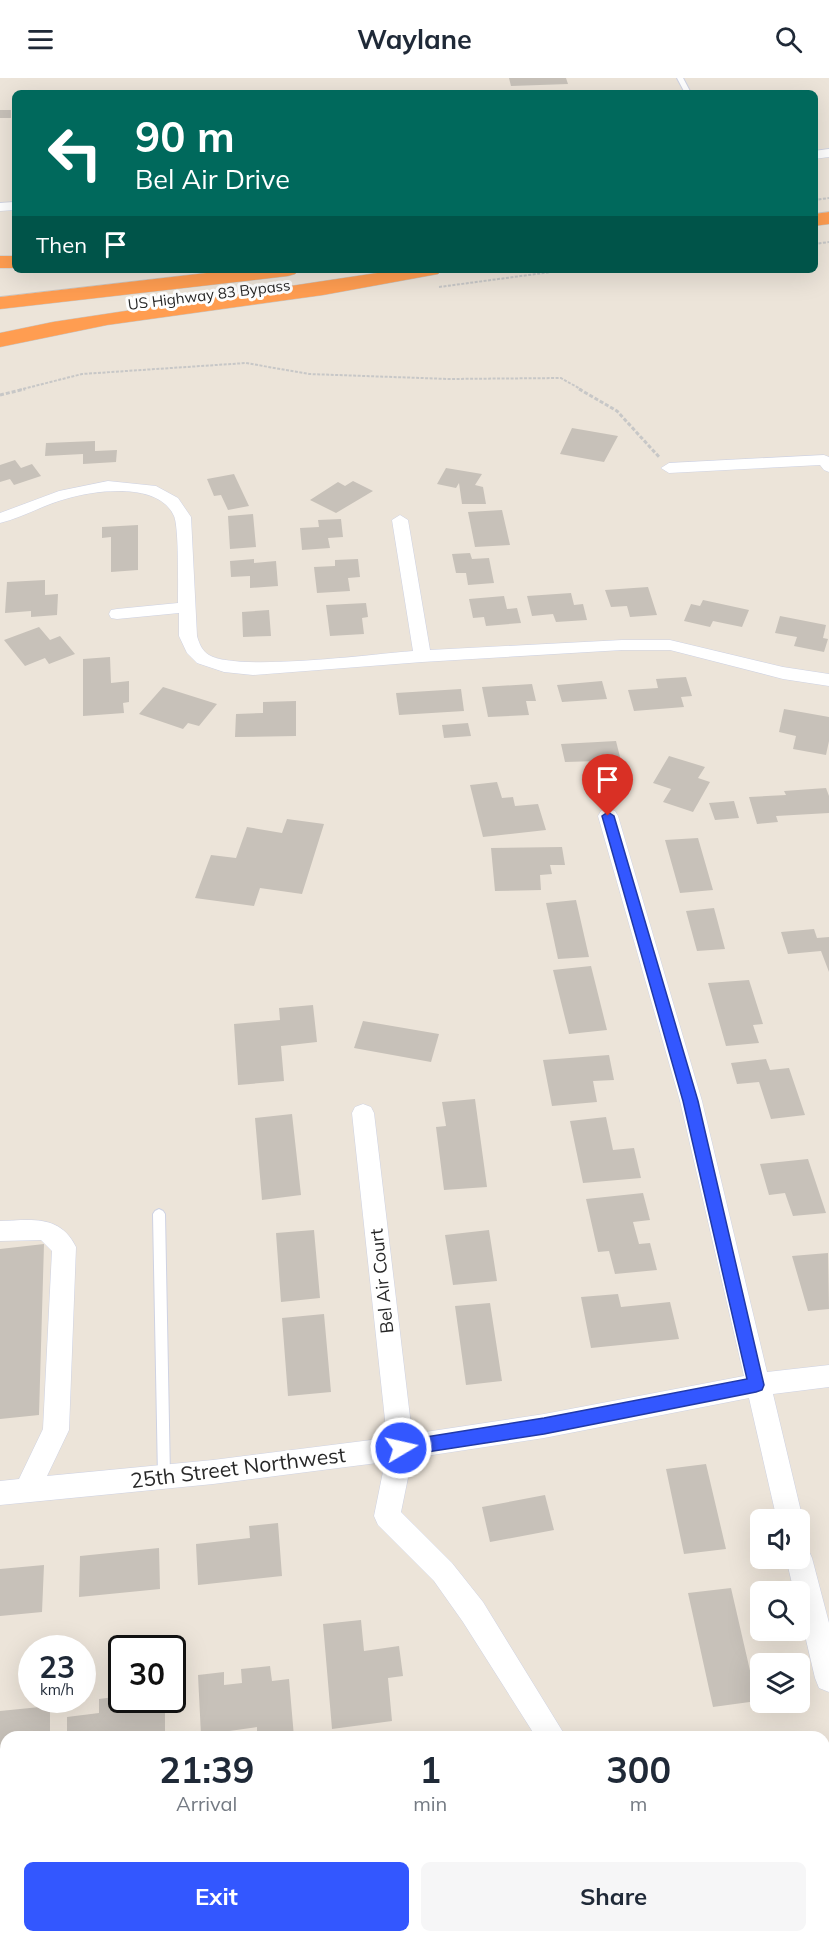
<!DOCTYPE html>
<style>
:root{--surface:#fff;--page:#f6f6f7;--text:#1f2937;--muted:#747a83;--accent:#3357ff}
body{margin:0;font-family:Mulish,sans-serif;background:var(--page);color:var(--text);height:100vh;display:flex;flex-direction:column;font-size:22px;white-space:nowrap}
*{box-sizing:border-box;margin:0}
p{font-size:20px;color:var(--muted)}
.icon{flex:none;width:33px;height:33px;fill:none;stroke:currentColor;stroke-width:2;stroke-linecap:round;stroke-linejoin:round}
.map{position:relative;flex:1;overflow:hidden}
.sheet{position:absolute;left:0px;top:1653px;width:830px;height:212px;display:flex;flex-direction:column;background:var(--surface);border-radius:18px 18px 0 0;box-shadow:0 6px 24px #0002}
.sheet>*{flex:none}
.guide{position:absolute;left:12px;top:12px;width:806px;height:183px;border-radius:9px;box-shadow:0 6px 24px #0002;background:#00695c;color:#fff;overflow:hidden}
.fabs{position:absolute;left:750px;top:1431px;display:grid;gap:12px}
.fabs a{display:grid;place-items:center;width:60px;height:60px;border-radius:9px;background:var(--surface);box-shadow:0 6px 24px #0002;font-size:30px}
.speed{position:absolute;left:18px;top:1557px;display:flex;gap:12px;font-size:30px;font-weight:700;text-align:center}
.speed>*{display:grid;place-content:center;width:78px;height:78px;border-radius:50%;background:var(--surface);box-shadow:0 6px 24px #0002;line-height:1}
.speed small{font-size:15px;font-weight:400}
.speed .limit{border:3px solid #111;border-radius:9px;background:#fff;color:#111}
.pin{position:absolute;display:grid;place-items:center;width:51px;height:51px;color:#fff;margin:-62px -26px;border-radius:50% 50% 50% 0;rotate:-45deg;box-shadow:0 0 6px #0007}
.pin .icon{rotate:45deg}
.me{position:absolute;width:66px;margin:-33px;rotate:81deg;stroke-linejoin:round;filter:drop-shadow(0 0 4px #0008)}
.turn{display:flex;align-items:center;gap:21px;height:126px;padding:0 24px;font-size:27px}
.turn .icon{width:78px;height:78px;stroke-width:2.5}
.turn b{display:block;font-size:42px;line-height:51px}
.then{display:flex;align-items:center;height:57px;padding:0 24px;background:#0003;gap:12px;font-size:22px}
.eta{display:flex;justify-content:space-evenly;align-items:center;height:102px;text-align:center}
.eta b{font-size:36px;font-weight:700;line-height:42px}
.button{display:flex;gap:12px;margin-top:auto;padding:12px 24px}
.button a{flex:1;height:69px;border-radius:9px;background:var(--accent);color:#fff;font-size:24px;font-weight:700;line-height:69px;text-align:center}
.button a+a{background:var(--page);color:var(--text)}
header{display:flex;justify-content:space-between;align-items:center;height:78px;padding:0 24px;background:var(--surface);font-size:27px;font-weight:700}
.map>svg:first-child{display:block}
.building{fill:#c7c1b9}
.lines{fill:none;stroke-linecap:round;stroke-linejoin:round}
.lane-casing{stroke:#ced2e3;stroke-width:2}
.street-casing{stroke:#ced2e3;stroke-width:1}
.highway-casing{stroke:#c7c7c7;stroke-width:1}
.path-far1{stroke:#c7c7c7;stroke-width:2;stroke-dasharray:3 1.5;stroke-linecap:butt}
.path{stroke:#c7c7c7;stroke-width:3;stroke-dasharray:4 2;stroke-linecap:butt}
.lane{fill:#fff;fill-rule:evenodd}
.street{fill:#fff;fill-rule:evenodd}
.highway{fill:#ff9d51;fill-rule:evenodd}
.route{fill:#3357ff;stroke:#2139a6;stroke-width:1.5}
.labels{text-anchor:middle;stroke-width:6;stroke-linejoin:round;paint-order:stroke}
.far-street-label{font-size:15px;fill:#282828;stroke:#fff}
.street-label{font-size:18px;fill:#282828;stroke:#fff}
.near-street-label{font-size:21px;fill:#282828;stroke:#fff}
</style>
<header><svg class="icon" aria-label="menu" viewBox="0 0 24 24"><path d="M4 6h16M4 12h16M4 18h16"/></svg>Waylane<svg class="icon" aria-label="search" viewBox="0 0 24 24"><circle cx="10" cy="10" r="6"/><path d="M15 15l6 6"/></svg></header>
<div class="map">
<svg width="829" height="1864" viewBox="0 0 829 1864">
<rect width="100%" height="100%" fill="#ece4d9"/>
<!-- building -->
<path class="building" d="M 509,0 L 566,0 L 568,6 L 511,8 Z
M 0,32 L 11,32 L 11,40 L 0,40 Z
M 572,350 L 618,358 L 604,384 L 560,376 Z
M 95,363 L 95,373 L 117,372 L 116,384 L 83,386 L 83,376 L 45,378 L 46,365 Z
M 15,382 L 21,390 L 32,386 L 41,398 L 14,407 L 10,401 L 0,404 L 0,387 Z
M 446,390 L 482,396 L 475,407 L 483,409 L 486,426 L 462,426 L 459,405 L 456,410 L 437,406 Z
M 234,396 L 249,428 L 228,432 L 221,417 L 214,418 L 207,401 Z
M 353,403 L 373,413 L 336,435 L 310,422 L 338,404 L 345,408 Z
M 502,432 L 510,467 L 475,469 L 468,434 Z
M 253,436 L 256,469 L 230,471 L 228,438 Z
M 341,441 L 343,459 L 328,460 L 330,470 L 302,472 L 300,450 L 319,449 L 318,442 Z
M 138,447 L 138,492 L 111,494 L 111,459 L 102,460 L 102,449 Z
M 470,475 L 472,481 L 489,480 L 494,505 L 468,507 L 466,495 L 456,495 L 452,476 Z
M 254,481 L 254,485 L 276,483 L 278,508 L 250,510 L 250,498 L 231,499 L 230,483 Z
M 358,481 L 360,499 L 348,500 L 350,513 L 317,515 L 314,489 L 335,488 L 335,482 Z
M 45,502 L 45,517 L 58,516 L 57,537 L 31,539 L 31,533 L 5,535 L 7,504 Z
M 648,509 L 657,537 L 630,539 L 627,528 L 611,529 L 605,512 Z
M 571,515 L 574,527 L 583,526 L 587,542 L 556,544 L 553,536 L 532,538 L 527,518 Z
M 504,518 L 507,531 L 517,530 L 521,545 L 486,548 L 484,539 L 473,540 L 469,521 Z
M 703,522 L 749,532 L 742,549 L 713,543 L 710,549 L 684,543 L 691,526 L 700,528 Z
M 366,525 L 368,539 L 362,540 L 364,556 L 330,558 L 326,527 Z
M 269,532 L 271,558 L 243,559 L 242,534 Z
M 780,538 L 826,547 L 823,560 L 828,561 L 824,574 L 794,568 L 797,559 L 775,555 Z
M 39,549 L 50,562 L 60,558 L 75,576 L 49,586 L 45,580 L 25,588 L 4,562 Z
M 110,579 L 111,605 L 129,603 L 129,624 L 123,625 L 124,635 L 83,638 L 83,581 Z
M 686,599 L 692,618 L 681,619 L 684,629 L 634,633 L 628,612 L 658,610 L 656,601 Z
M 602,603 L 607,621 L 562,624 L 557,607 Z
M 532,606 L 536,623 L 526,623 L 529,637 L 488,639 L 482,609 Z
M 163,609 L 217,626 L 199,648 L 188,645 L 183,651 L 139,636 Z
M 461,611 L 464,633 L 399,637 L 396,615 Z
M 296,623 L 296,658 L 235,659 L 236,636 L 263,635 L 263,624 Z
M 784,631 L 829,639 L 829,663 L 826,677 L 793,671 L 796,658 L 779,654 Z
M 468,645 L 471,658 L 444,660 L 442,647 Z
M 616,663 L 623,691 L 601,692 L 599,683 L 565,684 L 561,666 Z
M 669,678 L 705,689 L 698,700 L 710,704 L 693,734 L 663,724 L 671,711 L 653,705 Z
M 497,704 L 502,720 L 513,719 L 515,728 L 538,726 L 546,752 L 483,759 L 470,707 Z
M 826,710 L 829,718 L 829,735 L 776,738 L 778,744 L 757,746 L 749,719 L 786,717 L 784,713 Z
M 734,723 L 739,740 L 715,742 L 709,725 Z
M 287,741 L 324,746 L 302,816 L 260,810 L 254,828 L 195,820 L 211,777 L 236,780 L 247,749 L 282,755 Z
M 698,760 L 713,812 L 680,815 L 665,762 Z
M 562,769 L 565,787 L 550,787 L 552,796 L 540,797 L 541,812 L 495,813 L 491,770 Z
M 576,822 L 589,879 L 558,881 L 546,825 Z
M 714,830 L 725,871 L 697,873 L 686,833 Z
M 814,851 L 817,860 L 829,859 L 829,894 L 821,873 L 788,876 L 781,854 Z
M 591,888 L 607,952 L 569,956 L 553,892 Z
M 749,902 L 763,946 L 753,947 L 759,965 L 726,968 L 708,905 Z
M 313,927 L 317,964 L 281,968 L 284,1003 L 238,1007 L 234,946 L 280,942 L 279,930 Z
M 363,943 L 439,956 L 431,984 L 354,970 Z
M 609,977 L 614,1002 L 593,1003 L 597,1024 L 552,1028 L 543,982 Z
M 766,981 L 770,992 L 789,990 L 805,1037 L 771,1041 L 759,1004 L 737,1006 L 731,985 Z
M 475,1021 L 487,1109 L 444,1112 L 436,1049 L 446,1048 L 442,1024 Z
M 292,1036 L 301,1117 L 262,1122 L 255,1040 Z
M 606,1039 L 613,1072 L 634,1070 L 641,1100 L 583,1105 L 570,1043 Z
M 808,1081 L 826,1135 L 793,1138 L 785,1115 L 769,1117 L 760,1086 Z
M 643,1115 L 650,1142 L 633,1144 L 639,1166 L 650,1165 L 657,1192 L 615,1196 L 609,1173 L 598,1174 L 586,1121 Z
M 314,1152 L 320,1220 L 281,1224 L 276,1155 Z
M 489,1152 L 497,1203 L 453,1207 L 445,1157 Z
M 44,1166 L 39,1337 L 0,1341 L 0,1171 Z
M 828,1175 L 829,1231 L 808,1233 L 792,1178 Z
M 618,1216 L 621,1229 L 670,1224 L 679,1261 L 591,1270 L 581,1219 Z
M 490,1225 L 502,1303 L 466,1307 L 455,1228 Z
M 324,1236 L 331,1314 L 288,1318 L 282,1240 Z
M 706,1386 L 726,1471 L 684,1476 L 666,1391 Z
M 545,1417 L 554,1452 L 490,1464 L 482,1429 Z
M 278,1445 L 282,1498 L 198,1507 L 196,1466 L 250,1460 L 249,1448 Z
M 159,1470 L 160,1511 L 79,1519 L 80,1478 Z
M 44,1487 L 42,1534 L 0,1538 L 0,1491 Z
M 731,1510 L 757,1623 L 713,1629 L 688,1515 Z
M 361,1542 L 364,1573 L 399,1568 L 403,1598 L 388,1600 L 392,1643 L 332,1651 L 323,1546 Z
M 270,1588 L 272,1603 L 289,1601 L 294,1659 L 257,1659 L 257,1649 L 201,1657 L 198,1597 L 224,1594 L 224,1607 L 242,1605 L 241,1591 Z
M 122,1618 L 122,1622 L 132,1622 L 132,1631 L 165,1627 L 165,1659 L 67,1659 L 67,1639 L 99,1635 L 99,1621 Z
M 50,1628 L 50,1659 L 6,1659 L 6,1677 L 0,1677 L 0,1633 Z
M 746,1653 L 748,1659 L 710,1659 L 710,1658 Z
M 829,1792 L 829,1850 L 824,1851 L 824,1793 Z
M 19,1858 L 39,1858 L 39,1864 L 0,1864 L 0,1861 Z
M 67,1858 L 173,1858 L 173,1864 L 67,1864 Z
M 194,1858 L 285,1858 L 285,1864 L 194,1864 Z
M 315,1858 L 417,1858 L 417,1864 L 316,1864 Z
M 441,1858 L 479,1858 L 480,1864 L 442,1864 Z
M 500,1858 L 548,1858 L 549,1864 L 501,1864 Z"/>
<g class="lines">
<!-- lane casing -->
<g class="lane-casing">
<path id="lane" d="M 677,0 L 683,0 L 691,15 L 685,15 Z
M 210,13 L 252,13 L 255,15 L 207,15 Z
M 159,1131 L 163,1133 L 165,1136 L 170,1399 L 169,1403 L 164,1405 L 159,1403 L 158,1399 L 153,1136 L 155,1133 Z"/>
</g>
<!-- street casing -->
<g class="street-casing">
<path id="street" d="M 829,71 L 829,79 L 814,81 L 814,73 Z
M 15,124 L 15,132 L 0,133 L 0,125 Z
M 824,377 L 829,379 L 829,394 L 824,392 L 820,387 L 669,395 L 661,390 L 669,385 Z
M 108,403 L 156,408 L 178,420 L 191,439 L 197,558 C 199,565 202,573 209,577 C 237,594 374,576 413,573 L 392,442 L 400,437 L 408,442 L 430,572 L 622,562 L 670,562 L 783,589 L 829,596 L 829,608 L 783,601 L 670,572 L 622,572 L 422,584 L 253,597 L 224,594 L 197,585 L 187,575 L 179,558 L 179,535 L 117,541 L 111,540 L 109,536 L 111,532 L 117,531 L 178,525 C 178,509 179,449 174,438 C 159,404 97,412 69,420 C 45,426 24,439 0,445 L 0,435 L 59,413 Z
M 608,731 L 615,733 L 618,738 L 702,1023 L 767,1294 L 829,1287 L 829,1309 L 773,1316 L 803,1442 L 800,1450 L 800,1442 L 777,1442 L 749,1320 L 544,1360 L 412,1380 L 401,1434 L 452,1485 L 483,1524 L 566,1659 L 536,1659 L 463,1544 L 434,1503 L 378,1447 L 374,1438 L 385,1384 L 213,1406 L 0,1427 L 0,1403 L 19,1401 L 43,1351 L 52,1173 L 41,1162 L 0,1163 L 0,1143 C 31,1142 60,1136 76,1169 L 69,1352 L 47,1398 L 213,1382 L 387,1360 L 352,1035 L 355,1029 L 363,1026 L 371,1029 L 374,1035 L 412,1356 L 544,1336 L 744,1298 L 680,1023 L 598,738 L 601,733 Z
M 800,1467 L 808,1471 L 812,1480 L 829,1545 L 829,1614 L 819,1610 L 815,1600 L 800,1536 L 800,1514 L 794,1514 L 786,1480 L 800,1480 Z
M 6,1755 L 6,1785 L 0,1786 L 0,1756 Z
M 590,1858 L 620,1858 L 621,1864 L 591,1864 Z"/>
</g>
<!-- highway casing -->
<g class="highway-casing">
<path id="highway" d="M 829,134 L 829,146 L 814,148 L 814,136 Z
M 0,178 L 15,178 L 15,190 L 0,190 Z
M 232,192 L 299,192 L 295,196 L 288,198 L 0,231 L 0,219 Z
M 397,192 L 442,192 L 438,196 L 323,217 L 107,247 L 0,269 L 0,255 L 53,244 Z"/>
</g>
<!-- path-far1 -->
<path class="path-far1" d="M 814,122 L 829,120
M 814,166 L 829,164
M 439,209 L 566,192
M 19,312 L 82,296 L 246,285 L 309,296 L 449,301 L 561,300 L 582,312"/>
<!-- path -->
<path class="path" d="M 579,311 L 617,333 L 660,380
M 0,317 L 25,311"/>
<!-- lane -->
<use href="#lane" class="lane"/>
<!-- street -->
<use href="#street" class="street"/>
<!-- highway -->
<use href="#highway" class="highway"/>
</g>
<!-- route -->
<path class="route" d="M 608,734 L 614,738 L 698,1023 L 764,1307 L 762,1312 L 756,1314 L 544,1356 L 401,1378 L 396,1376 L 393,1370 L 396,1365 L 401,1363 L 544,1340 L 747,1301 L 683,1023 L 602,738 Z"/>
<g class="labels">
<!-- far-street labels -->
<g class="far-street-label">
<text transform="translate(209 217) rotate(-7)" y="5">US Highway 83 Bypass</text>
</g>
<!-- street labels -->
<g class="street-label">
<text transform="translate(382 1203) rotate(-96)" y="6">Bel Air Court</text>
</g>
<!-- near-street labels -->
<g class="near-street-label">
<text transform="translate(238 1390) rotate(-7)" y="7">25th Street Northwest</text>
</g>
</g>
</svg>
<div class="fabs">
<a><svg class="icon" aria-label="sound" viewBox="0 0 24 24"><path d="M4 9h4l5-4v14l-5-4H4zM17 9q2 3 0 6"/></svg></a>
<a><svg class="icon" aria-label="search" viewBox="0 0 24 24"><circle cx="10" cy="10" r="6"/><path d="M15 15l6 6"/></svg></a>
<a><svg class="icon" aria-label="layers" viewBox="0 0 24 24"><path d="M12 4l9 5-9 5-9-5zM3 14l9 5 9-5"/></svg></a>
</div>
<div class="speed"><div>23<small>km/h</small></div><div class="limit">30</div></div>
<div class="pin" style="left:608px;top:738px;background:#d93025"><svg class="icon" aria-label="arrive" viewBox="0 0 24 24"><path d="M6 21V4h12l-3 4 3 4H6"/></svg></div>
<svg class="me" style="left:401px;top:1370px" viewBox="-20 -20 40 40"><circle r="17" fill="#3357ff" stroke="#fff" stroke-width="3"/><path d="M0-11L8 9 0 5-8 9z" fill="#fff"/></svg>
<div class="guide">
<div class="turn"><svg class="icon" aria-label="left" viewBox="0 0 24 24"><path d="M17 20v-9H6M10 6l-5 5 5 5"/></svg><div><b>90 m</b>Bel Air Drive</div></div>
<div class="then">Then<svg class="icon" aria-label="arrive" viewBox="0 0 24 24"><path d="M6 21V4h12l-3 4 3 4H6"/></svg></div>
</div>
<section class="sheet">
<div class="eta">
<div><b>21:39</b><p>Arrival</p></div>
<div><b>1</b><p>min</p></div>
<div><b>300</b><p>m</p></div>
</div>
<div class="button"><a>Exit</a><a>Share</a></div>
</section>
</div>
